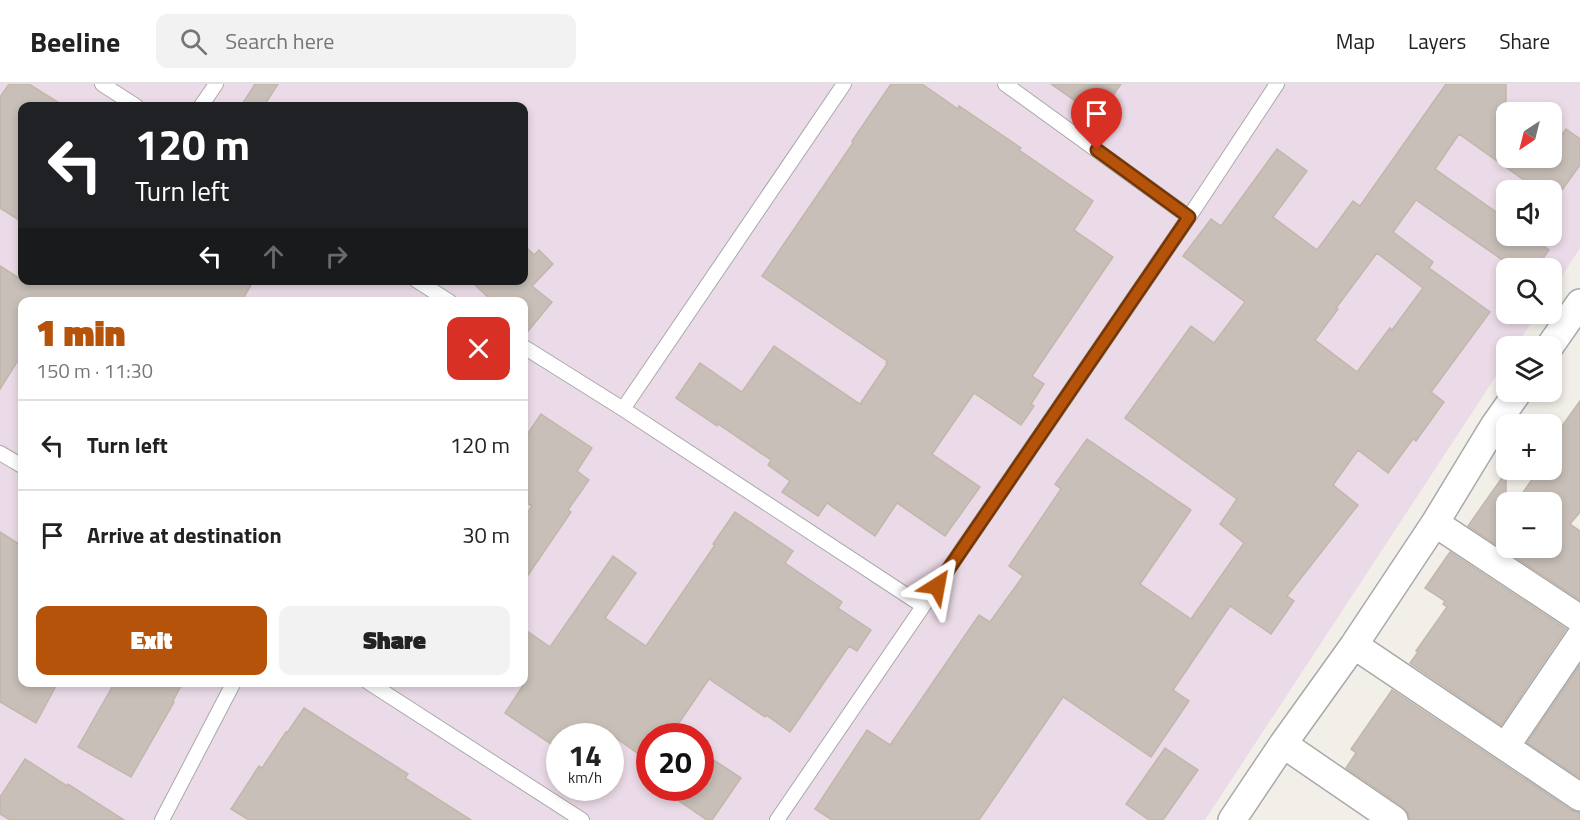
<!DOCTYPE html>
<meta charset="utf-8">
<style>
:root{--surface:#fff;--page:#f2f2f2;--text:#222;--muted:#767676;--line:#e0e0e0;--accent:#b45309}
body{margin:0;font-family:"Titillium Web",sans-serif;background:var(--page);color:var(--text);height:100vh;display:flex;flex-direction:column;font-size:22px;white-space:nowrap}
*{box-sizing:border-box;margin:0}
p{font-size:20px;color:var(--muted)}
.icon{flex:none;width:33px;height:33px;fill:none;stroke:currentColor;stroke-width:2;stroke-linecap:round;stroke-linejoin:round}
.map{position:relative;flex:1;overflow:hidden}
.details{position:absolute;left:18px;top:213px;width:510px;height:390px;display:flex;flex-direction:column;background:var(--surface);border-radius:12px;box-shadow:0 3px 9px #0003}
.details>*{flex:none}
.top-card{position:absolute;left:18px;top:18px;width:510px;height:183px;border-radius:12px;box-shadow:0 3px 9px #0003;background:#202124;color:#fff;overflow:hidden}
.needle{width:39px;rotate:215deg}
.tools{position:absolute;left:1496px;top:18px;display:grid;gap:12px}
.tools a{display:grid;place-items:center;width:66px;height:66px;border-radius:12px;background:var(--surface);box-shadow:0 3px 9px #0003;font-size:30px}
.speed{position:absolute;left:546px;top:639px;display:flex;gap:12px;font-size:30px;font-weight:700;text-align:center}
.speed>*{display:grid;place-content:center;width:78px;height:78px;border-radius:50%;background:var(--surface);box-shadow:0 3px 9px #0003;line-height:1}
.speed small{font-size:15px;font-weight:400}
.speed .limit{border:9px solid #d22;background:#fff;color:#111}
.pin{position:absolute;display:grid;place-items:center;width:51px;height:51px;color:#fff;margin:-62px -26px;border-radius:50% 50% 50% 0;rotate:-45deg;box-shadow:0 0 6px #0007}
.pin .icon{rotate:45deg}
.me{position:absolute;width:66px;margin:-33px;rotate:34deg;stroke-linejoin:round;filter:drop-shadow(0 0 4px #0008)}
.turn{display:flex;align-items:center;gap:21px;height:126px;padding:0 18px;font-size:27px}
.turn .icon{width:78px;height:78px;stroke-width:2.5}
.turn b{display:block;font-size:42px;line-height:51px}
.lanes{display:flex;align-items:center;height:57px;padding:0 18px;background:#0003;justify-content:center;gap:30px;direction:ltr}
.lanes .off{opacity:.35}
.round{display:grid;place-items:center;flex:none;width:63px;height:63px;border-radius:12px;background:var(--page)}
.headline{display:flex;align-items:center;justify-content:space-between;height:102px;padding:0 18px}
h1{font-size:36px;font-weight:800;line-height:45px;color:var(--accent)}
.action{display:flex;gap:12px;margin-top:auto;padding:12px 18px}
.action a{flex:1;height:69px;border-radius:12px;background:var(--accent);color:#fff;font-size:24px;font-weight:800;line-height:69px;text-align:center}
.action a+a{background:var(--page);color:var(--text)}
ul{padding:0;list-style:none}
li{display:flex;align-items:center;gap:18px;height:90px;padding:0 18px;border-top:2px solid var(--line)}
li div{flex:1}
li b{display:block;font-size:22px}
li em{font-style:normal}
header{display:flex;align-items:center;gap:36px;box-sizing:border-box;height:84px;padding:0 30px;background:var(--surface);border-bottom:2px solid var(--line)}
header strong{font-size:28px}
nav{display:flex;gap:33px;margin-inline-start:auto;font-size:21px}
.search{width:420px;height:54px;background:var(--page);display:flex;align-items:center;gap:15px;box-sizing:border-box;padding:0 21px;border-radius:12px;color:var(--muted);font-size:22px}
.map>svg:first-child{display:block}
.industrial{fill:#ebdbe8;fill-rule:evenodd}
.building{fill:#c7bfb8;stroke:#c4b6ab;stroke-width:1.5;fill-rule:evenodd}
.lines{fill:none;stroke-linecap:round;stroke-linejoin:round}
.lane-casing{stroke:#a9a9a9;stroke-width:16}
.street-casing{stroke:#a9a9a9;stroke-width:30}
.lane{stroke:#fff;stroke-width:14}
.street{stroke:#fff;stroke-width:27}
.route-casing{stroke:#753606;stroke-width:15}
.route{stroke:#b45309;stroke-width:10}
</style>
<header>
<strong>Beeline</strong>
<div class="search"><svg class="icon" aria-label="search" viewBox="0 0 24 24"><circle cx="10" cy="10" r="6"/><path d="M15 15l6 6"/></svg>Search here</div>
<nav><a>Map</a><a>Layers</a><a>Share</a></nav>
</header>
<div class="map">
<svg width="1580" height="736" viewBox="0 0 1580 736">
<rect width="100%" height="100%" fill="#f2efe9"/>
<!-- industrial -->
<path class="industrial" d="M 0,0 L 1580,0 L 1580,164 L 1551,209 L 1551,184 L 1506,184 L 1506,230 L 1537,230 L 1516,262 L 1506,262 L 1506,277 L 1205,736 L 0,736 ZM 22,22 L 524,22 L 524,196 L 22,196 ZM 1506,28 L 1551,28 L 1551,74 L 1506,74 ZM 1506,106 L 1551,106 L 1551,152 L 1506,152 ZM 22,218 L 524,218 L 524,598 L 22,598 ZM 560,652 L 610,652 L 610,704 L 560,704 ZM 650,652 L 700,652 L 700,704 L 650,704 Z"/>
<!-- building -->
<path class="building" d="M 9,0 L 29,0 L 64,22 L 22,22 L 22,138 L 0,124 L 0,13 Z
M 255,0 L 278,0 L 264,22 L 241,22 Z
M 891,0 L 922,0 L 958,25 L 959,22 L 1021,64 L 1019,66 L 1093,117 L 1074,146 L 1113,173 L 1032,292 L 1044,300 L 1031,320 L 1034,322 L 1021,341 L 974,309 L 932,370 L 980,403 L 945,452 L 897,419 L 875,452 L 827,419 L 818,432 L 782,408 L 790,397 L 768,381 L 771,376 L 718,340 L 717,342 L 676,314 L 700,279 L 742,308 L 774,262 L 860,320 L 887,280 L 886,279 L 887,277 L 762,192 L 853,59 L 852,57 Z
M 1051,0 L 1121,0 L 1098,33 Z
M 1446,0 L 1506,0 L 1506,74 L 1551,74 L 1551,66 L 1566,45 L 1580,55 L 1580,81 L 1562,106 L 1523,106 L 1528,99 L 1459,50 L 1435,85 L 1506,135 L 1506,152 L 1529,152 L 1549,166 L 1536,184 L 1514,184 L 1416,116 L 1393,148 L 1433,178 L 1429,184 L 1490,228 L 1431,308 L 1444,318 L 1416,357 L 1413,355 L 1388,389 L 1358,366 L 1333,401 L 1358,421 L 1287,512 L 1294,517 L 1271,550 L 1230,522 L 1173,606 L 1189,617 L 1151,673 L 1063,613 L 979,736 L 832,736 L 815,725 L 867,646 L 890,661 L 979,531 L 990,538 L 1023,492 L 1009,482 L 1061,405 L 1055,400 L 1087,355 L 1191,426 L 1140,500 L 1191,535 L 1244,459 L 1220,440 L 1237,415 L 1125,334 L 1191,242 L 1214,259 L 1245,218 L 1183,172 L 1211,135 L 1221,142 L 1277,65 L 1307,87 L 1273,133 L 1317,166 L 1353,117 L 1360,122 ZM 1377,169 L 1423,204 L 1392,246 L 1390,244 L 1357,288 L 1315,256 L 1338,225 L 1336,224 Z
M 524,161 L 534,171 L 539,166 L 553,180 L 532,202 L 552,218 L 524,252 L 524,218 L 493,218 L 470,196 L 524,196 Z
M 0,182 L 22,196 L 254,196 L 241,218 L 22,218 L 22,270 L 0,305 Z
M 1580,317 L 1580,428 L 1570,440 L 1580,447 L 1580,516 L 1468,442 L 1506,388 L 1506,464 L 1551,464 L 1551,418 L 1516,418 L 1539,386 L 1551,386 L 1551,357 Z
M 541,330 L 592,364 L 577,387 L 589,396 L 568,426 L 571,428 L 524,497 L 524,434 L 532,422 L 524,417 L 524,355 Z
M 735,428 L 793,467 L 785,479 L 842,518 L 838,524 L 871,546 L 857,567 L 849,562 L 790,648 L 766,631 L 765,633 L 709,595 L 670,652 L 650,652 L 650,678 L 613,652 L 560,652 L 560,666 L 505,629 L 524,600 L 524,545 L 550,563 L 613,472 L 636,489 L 605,534 L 646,562 L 715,461 L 713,460 Z
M 0,448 L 22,462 L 22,598 L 58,598 L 36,639 L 0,618 Z
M 1450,468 L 1566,545 L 1501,641 L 1410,579 L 1418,568 L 1416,567 L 1447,523 L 1443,520 L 1445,517 L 1425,504 Z
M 1580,581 L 1580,694 L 1527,659 Z
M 115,598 L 183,598 L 173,617 L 174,618 L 131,693 L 78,663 Z
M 1392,606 L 1571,726 L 1580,729 L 1580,736 L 1410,736 L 1408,729 L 1403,723 L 1346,684 L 1356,669 L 1351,665 Z
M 304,624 L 408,690 L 405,694 L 471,736 L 249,736 L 231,725 L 259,682 L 262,684 L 286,648 L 287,649 Z
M 1165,664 L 1198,686 L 1163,736 L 1149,736 L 1126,720 Z
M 700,667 L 741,694 L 712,736 L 707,736 L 660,704 L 700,704 Z
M 25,675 L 67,702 L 68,700 L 124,736 L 10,736 L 0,730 L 0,713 Z"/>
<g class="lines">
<!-- lane casing -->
<g class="lane-casing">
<path id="lane" d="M 102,0 L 136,22
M 1005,0 L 1189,133
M 201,22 L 216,0
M 416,196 L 450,218
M 524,263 L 623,325 L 923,522
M 623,325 L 844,0
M 0,369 L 22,382
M 368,598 L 582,736
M 162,736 L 234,598
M 777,736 L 1189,133 L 1277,0"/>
</g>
<!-- street casing -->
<g class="street-casing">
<path id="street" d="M 1550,262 L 1580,219
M 1435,439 L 1580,535
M 1354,561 L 1580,713
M 1283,660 L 1394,736
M 1506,662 L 1580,553
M 1232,736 L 1283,660 L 1354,561 L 1435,439 L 1494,342 L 1518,308"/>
</g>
<!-- lane -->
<use href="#lane" class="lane"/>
<!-- street -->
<use href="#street" class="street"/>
</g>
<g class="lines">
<!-- route casing -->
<g class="route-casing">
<path id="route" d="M 937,502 L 1189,133 L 1097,66"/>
</g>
<!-- route -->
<use href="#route" class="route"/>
</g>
</svg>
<div class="tools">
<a><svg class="needle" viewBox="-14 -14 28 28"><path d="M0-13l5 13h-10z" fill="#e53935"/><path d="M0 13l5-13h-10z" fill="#767676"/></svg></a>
<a><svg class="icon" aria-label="sound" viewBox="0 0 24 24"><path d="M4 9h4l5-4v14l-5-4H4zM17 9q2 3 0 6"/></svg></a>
<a><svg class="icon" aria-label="search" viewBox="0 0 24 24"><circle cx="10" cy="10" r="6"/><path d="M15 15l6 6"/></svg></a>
<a><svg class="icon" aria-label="layers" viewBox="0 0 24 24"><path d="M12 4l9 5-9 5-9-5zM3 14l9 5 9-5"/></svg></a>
<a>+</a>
<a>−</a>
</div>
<div class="speed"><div>14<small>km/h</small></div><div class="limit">20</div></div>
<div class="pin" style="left:1097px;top:66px;background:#d93025"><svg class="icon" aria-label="arrive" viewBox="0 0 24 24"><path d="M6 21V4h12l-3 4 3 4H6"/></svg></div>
<svg class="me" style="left:937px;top:502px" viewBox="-20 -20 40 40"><path d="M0-17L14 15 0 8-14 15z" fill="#b45309" stroke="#fff" stroke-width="4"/></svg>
<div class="top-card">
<div class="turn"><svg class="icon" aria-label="left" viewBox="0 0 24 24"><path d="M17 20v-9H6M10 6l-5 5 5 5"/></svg><div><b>120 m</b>Turn left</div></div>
<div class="lanes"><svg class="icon" aria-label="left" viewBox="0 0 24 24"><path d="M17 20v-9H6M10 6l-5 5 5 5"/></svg><svg class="icon off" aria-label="ahead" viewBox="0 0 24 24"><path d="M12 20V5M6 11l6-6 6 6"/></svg><svg class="icon off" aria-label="right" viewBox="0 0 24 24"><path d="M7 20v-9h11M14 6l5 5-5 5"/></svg></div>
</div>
<section class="details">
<div class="headline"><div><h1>1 min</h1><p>150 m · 11:30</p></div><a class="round" style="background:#d93025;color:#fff"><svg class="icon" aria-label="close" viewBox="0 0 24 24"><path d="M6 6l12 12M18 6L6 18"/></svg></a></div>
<ul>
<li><svg class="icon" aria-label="left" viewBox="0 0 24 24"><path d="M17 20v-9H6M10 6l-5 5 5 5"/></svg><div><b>Turn left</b></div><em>120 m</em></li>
<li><svg class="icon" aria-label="arrive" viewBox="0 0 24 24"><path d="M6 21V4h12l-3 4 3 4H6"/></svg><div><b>Arrive at destination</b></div><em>30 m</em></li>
</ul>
<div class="action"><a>Exit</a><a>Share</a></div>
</section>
</div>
